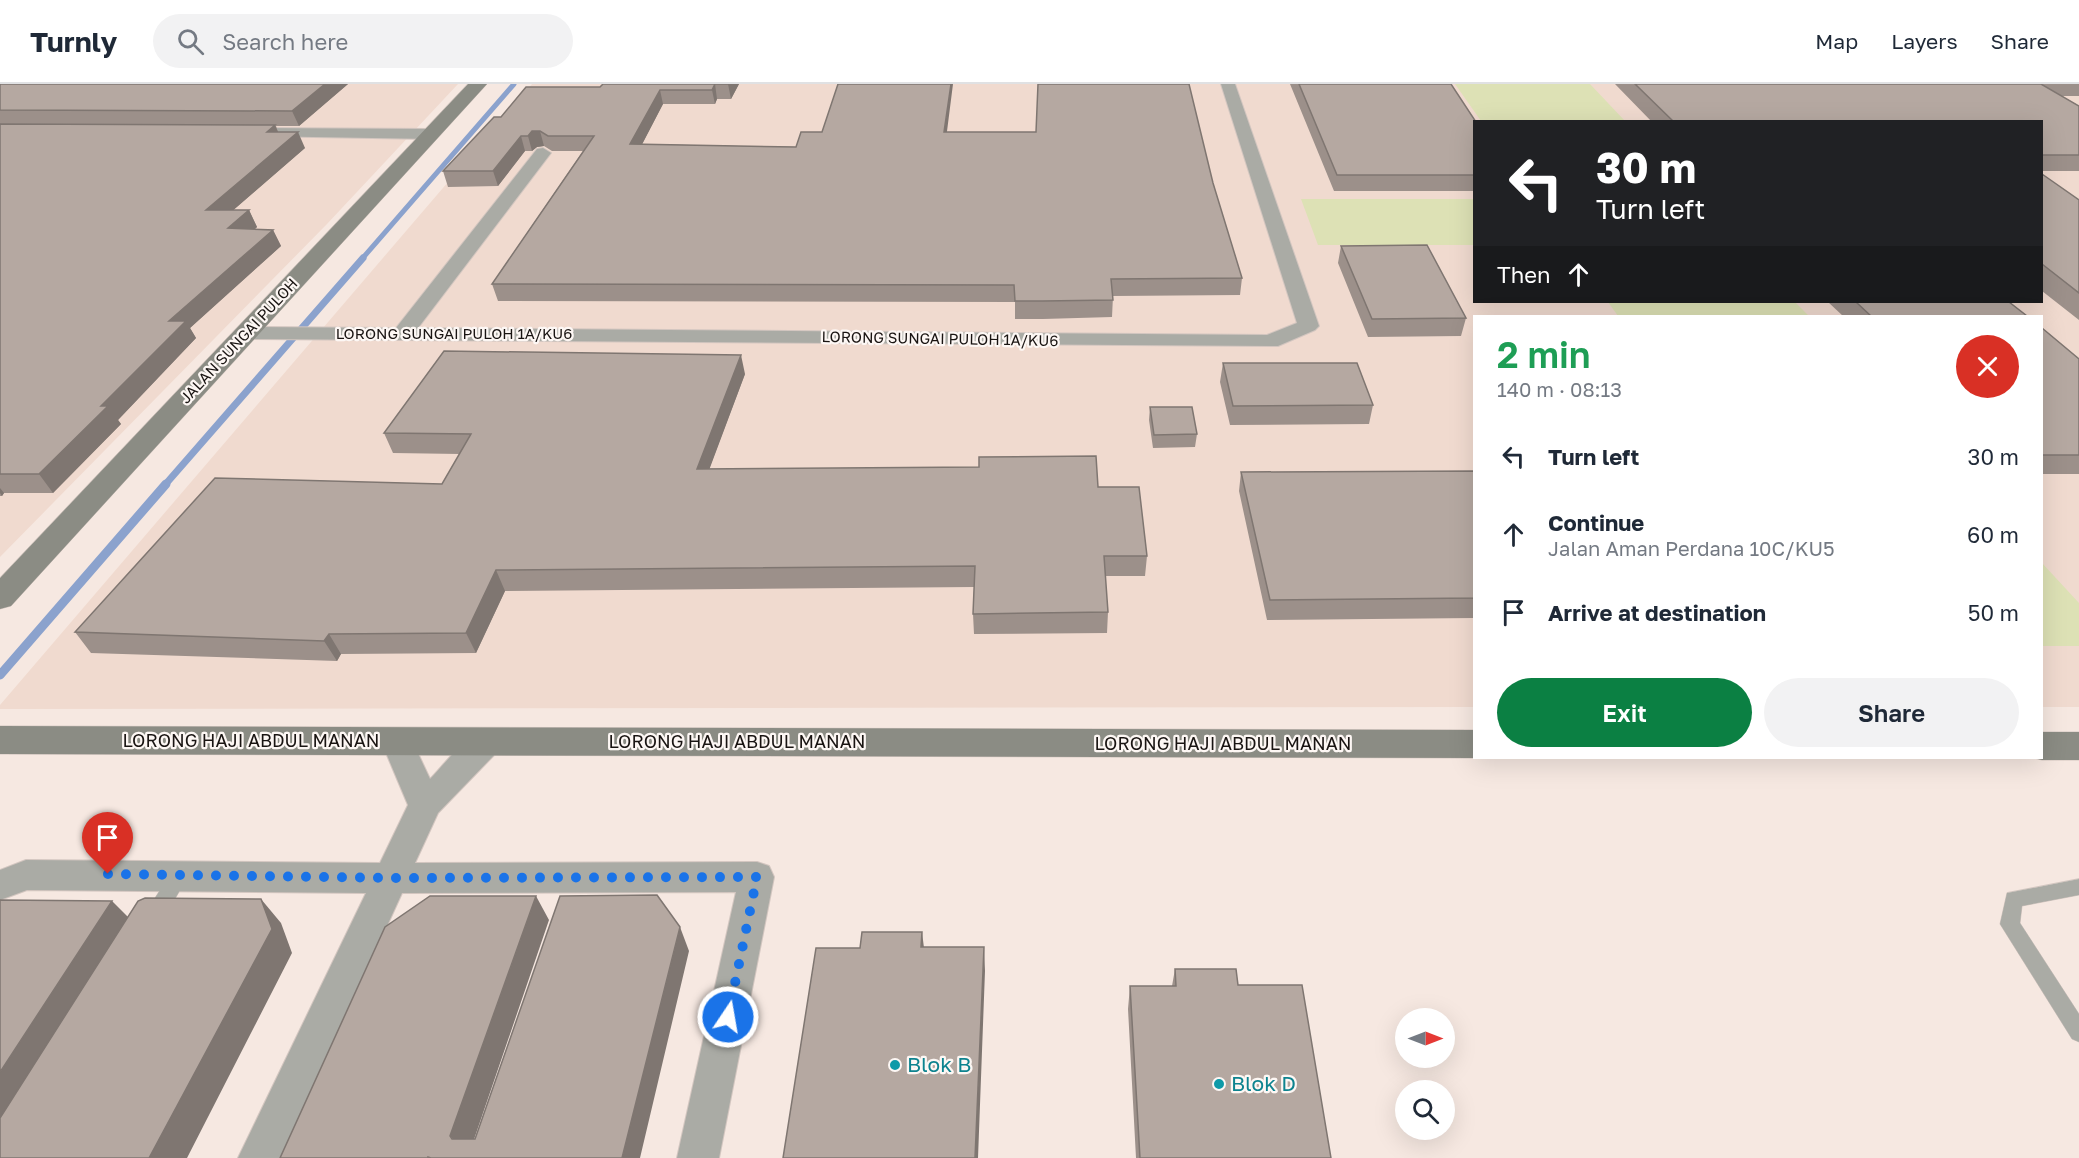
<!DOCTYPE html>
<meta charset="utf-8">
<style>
:root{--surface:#fff;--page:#f2f2f3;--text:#1f2937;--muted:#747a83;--line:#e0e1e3;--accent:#0b8043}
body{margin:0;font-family:"Golos Text",sans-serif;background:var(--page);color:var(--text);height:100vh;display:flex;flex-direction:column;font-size:22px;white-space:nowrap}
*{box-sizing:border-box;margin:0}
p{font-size:20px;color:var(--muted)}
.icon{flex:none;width:33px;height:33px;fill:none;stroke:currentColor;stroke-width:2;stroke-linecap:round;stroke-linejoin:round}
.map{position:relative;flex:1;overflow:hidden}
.side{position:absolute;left:1473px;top:231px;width:570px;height:444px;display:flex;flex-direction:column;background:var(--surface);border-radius:0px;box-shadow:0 6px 24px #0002}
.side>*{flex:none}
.hud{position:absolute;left:1473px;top:36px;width:570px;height:183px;border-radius:0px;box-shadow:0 6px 24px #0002;background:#202124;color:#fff;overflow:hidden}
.needle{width:39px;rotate:90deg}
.controls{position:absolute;left:1395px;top:924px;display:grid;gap:12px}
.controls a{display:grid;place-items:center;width:60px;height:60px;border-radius:50%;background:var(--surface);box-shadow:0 6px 24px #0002;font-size:30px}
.pin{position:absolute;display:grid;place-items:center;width:51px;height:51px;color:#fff;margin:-62px -26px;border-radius:50% 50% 50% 0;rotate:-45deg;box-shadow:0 0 6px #0007}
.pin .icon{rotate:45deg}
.me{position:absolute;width:66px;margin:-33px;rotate:12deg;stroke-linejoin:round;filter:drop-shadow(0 0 4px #0008)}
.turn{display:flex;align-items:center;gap:21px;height:126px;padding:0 24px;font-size:27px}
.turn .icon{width:78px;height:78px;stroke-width:2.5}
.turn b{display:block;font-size:42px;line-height:51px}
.then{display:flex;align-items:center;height:57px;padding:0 24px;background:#0003;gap:12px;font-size:22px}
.round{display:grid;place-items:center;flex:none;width:63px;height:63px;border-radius:32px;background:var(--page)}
.summary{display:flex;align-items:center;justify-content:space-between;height:102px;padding:0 24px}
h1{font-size:36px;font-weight:600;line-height:45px;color:#1e9e55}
.cta{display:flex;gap:12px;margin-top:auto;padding:12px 24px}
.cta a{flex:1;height:69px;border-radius:36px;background:var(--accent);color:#fff;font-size:24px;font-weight:600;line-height:69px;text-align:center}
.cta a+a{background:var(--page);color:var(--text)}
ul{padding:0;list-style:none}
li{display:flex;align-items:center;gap:18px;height:78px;padding:0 24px}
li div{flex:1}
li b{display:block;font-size:22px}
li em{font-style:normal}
header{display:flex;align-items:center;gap:36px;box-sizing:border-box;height:84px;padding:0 30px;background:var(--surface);border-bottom:2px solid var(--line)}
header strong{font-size:28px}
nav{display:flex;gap:33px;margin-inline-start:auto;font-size:21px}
.search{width:420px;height:54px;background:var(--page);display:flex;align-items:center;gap:15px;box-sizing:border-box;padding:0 21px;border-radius:33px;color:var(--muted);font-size:22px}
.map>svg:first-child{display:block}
.built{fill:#f0dacf;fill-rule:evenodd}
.green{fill:#dde1b5}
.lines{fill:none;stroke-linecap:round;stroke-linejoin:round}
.stream-far2{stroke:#8ba2cd;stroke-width:5}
.stream-far1{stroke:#8ba2cd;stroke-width:7}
.stream{stroke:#8ba2cd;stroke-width:9}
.lane-casing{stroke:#d3c6c0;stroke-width:1}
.street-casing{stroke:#d3c6c0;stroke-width:2}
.secondary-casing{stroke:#d3c6c0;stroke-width:1}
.lane{fill:#aaaba5;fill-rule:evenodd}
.street{fill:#aaaba5;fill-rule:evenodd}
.secondary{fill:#8b8c84;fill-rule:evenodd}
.wall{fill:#9c908a}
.shaded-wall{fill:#7f7671}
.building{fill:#b5a8a1;stroke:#7f7671;stroke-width:1.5}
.route{stroke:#1a73e8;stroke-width:10;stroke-dasharray:0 18}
.culture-dot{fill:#0f9aa8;stroke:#fdf7f4;stroke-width:2}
.labels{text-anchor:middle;stroke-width:4.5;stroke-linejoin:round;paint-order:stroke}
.far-street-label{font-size:15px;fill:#191412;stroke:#fdf7f4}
.street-label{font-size:18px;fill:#191412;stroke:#fdf7f4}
.near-culture-label{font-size:21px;fill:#0d838f;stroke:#fdf7f4;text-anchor:start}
</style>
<header>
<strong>Turnly</strong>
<div class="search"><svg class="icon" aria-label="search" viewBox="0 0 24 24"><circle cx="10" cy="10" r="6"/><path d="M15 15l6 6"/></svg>Search here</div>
<nav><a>Map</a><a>Layers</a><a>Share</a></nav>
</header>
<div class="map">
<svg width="2079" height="1074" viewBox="0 0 2079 1074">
<rect width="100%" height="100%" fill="#f6e8e1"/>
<!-- built -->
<path class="built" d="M 0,0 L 458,0 L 327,140 L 0,473 Z
M 532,0 L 2079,0 L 2079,623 L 2042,623 L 2042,232 L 1474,232 L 1474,623 L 0,625 L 0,621 ZM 1474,38 L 2042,38 L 2042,218 L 1474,218 Z"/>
<!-- green -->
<path class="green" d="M 1455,0 L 1590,0 L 1625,37 L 1481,37 Z
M 1301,115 L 1474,115 L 1474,161 L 1318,161 Z
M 1608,218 L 1795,218 L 1809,232 L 1618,232 Z
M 2042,479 L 2079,519 L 2079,562 L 2042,562 Z"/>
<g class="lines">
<!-- stream-far2 -->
<path class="stream-far2" d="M 361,176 L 514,0"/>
<!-- stream-far1 -->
<path class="stream-far1" d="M 164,402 L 363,174"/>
<!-- stream -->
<path class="stream" d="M 0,591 L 166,400"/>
<!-- lane casing -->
<g class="lane-casing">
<path id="lane" d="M 180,782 L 186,784 L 189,790 L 186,796 L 162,837 L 155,839 L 148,837 L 146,831 L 148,825 L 174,784 Z
M 2079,795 L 2079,811 L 2022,822 L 2020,839 L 2079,930 L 2079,958 L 2072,955 L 2000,840 L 2007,809 Z"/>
</g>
<!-- street casing -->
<g class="street-casing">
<path id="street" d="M 1221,0 L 1235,0 L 1319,242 L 1315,246 L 1278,262 L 247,255 L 239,254 L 236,249 L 239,244 L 247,243 L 396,244 L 537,65 L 543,64 L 551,69 L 418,244 L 1267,251 L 1297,239 Z
M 259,44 L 431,45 L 439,50 L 431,55 L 253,52 L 251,49 Z
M 397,645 L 408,648 L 430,695 C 448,677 472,640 499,648 L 504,657 L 499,666 L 438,729 L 415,779 L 757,778 L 769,782 L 774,793 L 719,1074 L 677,1074 L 736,808 L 402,809 L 281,1074 L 238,1074 L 366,809 L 27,806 L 0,816 L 0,786 L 26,776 L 380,779 L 408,721 L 381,657 L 386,648 Z"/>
</g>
<!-- secondary casing -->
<g class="secondary-casing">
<path id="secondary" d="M 468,0 L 487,0 L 11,522 L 0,525 L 0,494 Z
M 0,642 L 1474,646 L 1476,674 L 0,670 Z
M 2042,648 L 2079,648 L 2079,676 L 2042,676 L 2034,674 L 2042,674 Z"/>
</g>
<!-- lane -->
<use href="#lane" class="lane"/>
<!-- street -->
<use href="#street" class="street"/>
<!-- secondary -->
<use href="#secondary" class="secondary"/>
</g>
<!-- wall -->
<path class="wall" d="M 0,0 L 348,0 L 299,42 L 276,42 L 278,48 L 305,64 L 233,126 L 249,126 L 257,143 L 255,145 L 273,146 L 281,162 L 190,244 L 196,254 L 118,336 L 121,340 L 53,409 L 4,409 L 2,412 L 0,412 Z
M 603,0 L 739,0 L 731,15 L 717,15 L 715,20 L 663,20 L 642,60 L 796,63 L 947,48 L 1213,99 L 1242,194 L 1240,211 L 1113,212 L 1112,233 L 1043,235 L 1015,235 L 1015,218 L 498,217 L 492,200 L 583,67 L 552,67 L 544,62 L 537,63 L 532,67 L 525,67 L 498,102 L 448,103 L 443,87 L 501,33 L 600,3 Z
M 1290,0 L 1451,0 L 1474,38 L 1474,107 L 1334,107 Z
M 1615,0 L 2079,0 L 2079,12 L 2062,12 L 2079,22 L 2079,87 L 2042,87 L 2042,38 L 1652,38 Z
M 2042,91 L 2079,116 L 2079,236 L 2042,207 Z
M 1341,162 L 1466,234 L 1461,252 L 1368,253 L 1338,179 Z
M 1828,218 L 2009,218 L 2027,232 L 1843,232 Z
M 2042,244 L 2079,275 L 2079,390 L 2042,390 Z
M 1223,279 L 1373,321 L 1369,340 L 1230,341 L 1220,298 Z
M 745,290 L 709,385 L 1098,403 L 1147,472 L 1145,492 L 1105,492 L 1108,528 L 1107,549 L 974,550 L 973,530 L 974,503 L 505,507 L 476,569 L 341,570 L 337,577 L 91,569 L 75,548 L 442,400 L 460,370 L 393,369 L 384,349 Z
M 1150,323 L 1197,350 L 1195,363 L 1153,364 L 1149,336 Z
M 1474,384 L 1474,534 L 1267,536 L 1239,407 L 1241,388 L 1474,387 Z
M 1175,885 L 1331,1074 L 1136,1074 L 1128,925 L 1130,902 L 1172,902 Z"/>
<!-- shaded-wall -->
<path class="shaded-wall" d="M 325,0 L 348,0 L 299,42 L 292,27 Z
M 715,0 L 717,15 L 715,20 L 712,6 Z
M 728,0 L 739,0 L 731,15 Z
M 951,0 L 953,0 L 945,63 L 944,48 Z
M 660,6 L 663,20 L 634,76 L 630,60 Z
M 275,41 L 282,57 L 267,48 Z
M 532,47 L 540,47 L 544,62 L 537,63 L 532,67 L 528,52 Z
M 298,48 L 305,64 L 215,142 L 206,126 Z
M 521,52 L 525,67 L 498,102 L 493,87 Z
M 249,126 L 257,143 L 237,161 L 228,144 Z
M 273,146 L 281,162 L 190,244 L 196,254 L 118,336 L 121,340 L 53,409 L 39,390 L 101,322 L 169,237 Z
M 741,271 L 745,290 L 702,405 L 697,385 Z
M 0,404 L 4,409 L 2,412 L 0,409 Z
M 496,486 L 505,507 L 476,569 L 466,549 Z
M 329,550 L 341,570 L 337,577 L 324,557 Z
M 536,812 L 549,836 L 468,1073 L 450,1052 Z
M 261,815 L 281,839 L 292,869 L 187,1074 L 149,1074 Z
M 112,817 L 136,841 L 0,1058 L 0,988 Z
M 680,843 L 689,867 L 640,1074 L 622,1074 Z
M 922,848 L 925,872 L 921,863 Z
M 984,863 L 985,887 L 978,1074 L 975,1074 Z"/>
<!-- building -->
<path class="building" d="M 0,0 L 325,0 L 292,27 L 0,26 Z
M 603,0 L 729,0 L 715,0 L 712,6 L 660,6 L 630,60 L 796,63 L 801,48 L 822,48 L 838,0 L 951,0 L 944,48 L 1036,48 L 1038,0 L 1189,0 L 1213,99 L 1242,194 L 1111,195 L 1113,216 L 1043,217 L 1015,217 L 1014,201 L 492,200 L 594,52 L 548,52 L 540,47 L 532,47 L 528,52 L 521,52 L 493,87 L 443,87 L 494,33 L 501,33 L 526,3 L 600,3 Z
M 1299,0 L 1451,0 L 1476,38 L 1474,38 L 1474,91 L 1337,91 Z
M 1635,0 L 2041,0 L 2079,22 L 2079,71 L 2042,71 L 2042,38 L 1674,38 Z
M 0,40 L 275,41 L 267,48 L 298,48 L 206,126 L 249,126 L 228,144 L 273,146 L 169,237 L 186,237 L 101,322 L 108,322 L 39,390 L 0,390 Z
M 2042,90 L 2079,116 L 2079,209 L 2042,180 Z
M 1427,161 L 1466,234 L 1372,235 L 1341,162 Z
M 1856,218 L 2009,218 L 2027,232 L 1871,232 Z
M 2042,244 L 2079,275 L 2079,371 L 2042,371 Z
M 444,267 L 741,271 L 697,385 L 979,383 L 979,373 L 1096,372 L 1098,403 L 1139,403 L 1147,472 L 1104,472 L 1108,528 L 973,530 L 975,482 L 496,486 L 466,549 L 329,550 L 324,557 L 75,548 L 215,394 L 442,400 L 471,350 L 384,349 Z
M 1223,279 L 1357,279 L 1373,321 L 1233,322 Z
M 1150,323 L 1192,323 L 1197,350 L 1154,351 Z
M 1474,387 L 1474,514 L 1270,516 L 1241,388 Z
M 657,811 L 680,843 L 622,1074 L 431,1074 L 428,1073 L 428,1074 L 280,1074 L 385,843 L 430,812 L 536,812 L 450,1052 L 452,1055 L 475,1055 L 560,812 Z
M 145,814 L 261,815 L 272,845 L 149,1074 L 0,1074 L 0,1034 L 138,817 Z
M 0,816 L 112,817 L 0,988 Z
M 862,848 L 922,848 L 921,863 L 984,863 L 975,1074 L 783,1074 L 816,864 L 860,864 Z
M 1175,885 L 1236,885 L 1238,901 L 1302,901 L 1331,1074 L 1140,1074 L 1130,902 L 1176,902 Z"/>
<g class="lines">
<!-- route -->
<path class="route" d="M 108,790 L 390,794 L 757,793 L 728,933"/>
</g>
<!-- markers -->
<g class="culture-dot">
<circle cx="895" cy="981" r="6"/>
<circle cx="1219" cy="1000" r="6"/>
</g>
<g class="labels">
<!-- far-street labels -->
<g class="far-street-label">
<text x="454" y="255">LORONG SUNGAI PULOH 1A/KU6</text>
<text transform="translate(940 255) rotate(1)" y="5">LORONG SUNGAI PULOH 1A/KU6</text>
<text transform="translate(239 257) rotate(-47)" y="5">JALAN SUNGAI PULOH</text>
</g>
<!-- street labels -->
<g class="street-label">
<text x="251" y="663">LORONG HAJI ABDUL MANAN</text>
<text x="737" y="664">LORONG HAJI ABDUL MANAN</text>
<text x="1223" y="666">LORONG HAJI ABDUL MANAN</text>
</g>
<!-- near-culture labels -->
<g class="near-culture-label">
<text x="907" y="988">Blok B</text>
<text x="1231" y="1007">Blok D</text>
</g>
</g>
</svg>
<div class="controls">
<a><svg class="needle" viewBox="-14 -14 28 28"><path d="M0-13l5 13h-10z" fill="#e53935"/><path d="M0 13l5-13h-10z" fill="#747a83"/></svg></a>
<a><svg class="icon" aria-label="search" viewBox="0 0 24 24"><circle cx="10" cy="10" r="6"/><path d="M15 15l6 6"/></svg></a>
</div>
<div class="pin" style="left:108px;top:790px;background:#d93025"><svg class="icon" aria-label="arrive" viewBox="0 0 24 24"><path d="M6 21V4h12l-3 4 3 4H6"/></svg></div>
<svg class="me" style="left:728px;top:933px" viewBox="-20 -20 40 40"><circle r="17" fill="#1a73e8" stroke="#fff" stroke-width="3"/><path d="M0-11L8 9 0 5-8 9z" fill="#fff"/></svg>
<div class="hud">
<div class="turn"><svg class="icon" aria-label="left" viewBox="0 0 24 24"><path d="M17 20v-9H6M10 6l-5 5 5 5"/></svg><div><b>30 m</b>Turn left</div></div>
<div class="then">Then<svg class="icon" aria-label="ahead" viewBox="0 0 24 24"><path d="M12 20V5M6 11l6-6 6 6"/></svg></div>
</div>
<section class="side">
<div class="summary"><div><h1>2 min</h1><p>140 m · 08:13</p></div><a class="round" style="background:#d93025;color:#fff"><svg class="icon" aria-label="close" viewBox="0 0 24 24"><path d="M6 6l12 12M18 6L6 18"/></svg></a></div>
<ul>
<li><svg class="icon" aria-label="left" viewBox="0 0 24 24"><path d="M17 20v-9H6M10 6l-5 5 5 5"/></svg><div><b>Turn left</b></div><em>30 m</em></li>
<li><svg class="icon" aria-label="ahead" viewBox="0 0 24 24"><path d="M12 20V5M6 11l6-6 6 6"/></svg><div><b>Continue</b><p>Jalan Aman Perdana 10C/KU5</p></div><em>60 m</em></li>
<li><svg class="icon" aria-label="arrive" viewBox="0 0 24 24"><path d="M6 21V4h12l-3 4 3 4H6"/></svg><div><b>Arrive at destination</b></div><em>50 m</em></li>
</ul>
<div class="cta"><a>Exit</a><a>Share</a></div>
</section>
</div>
